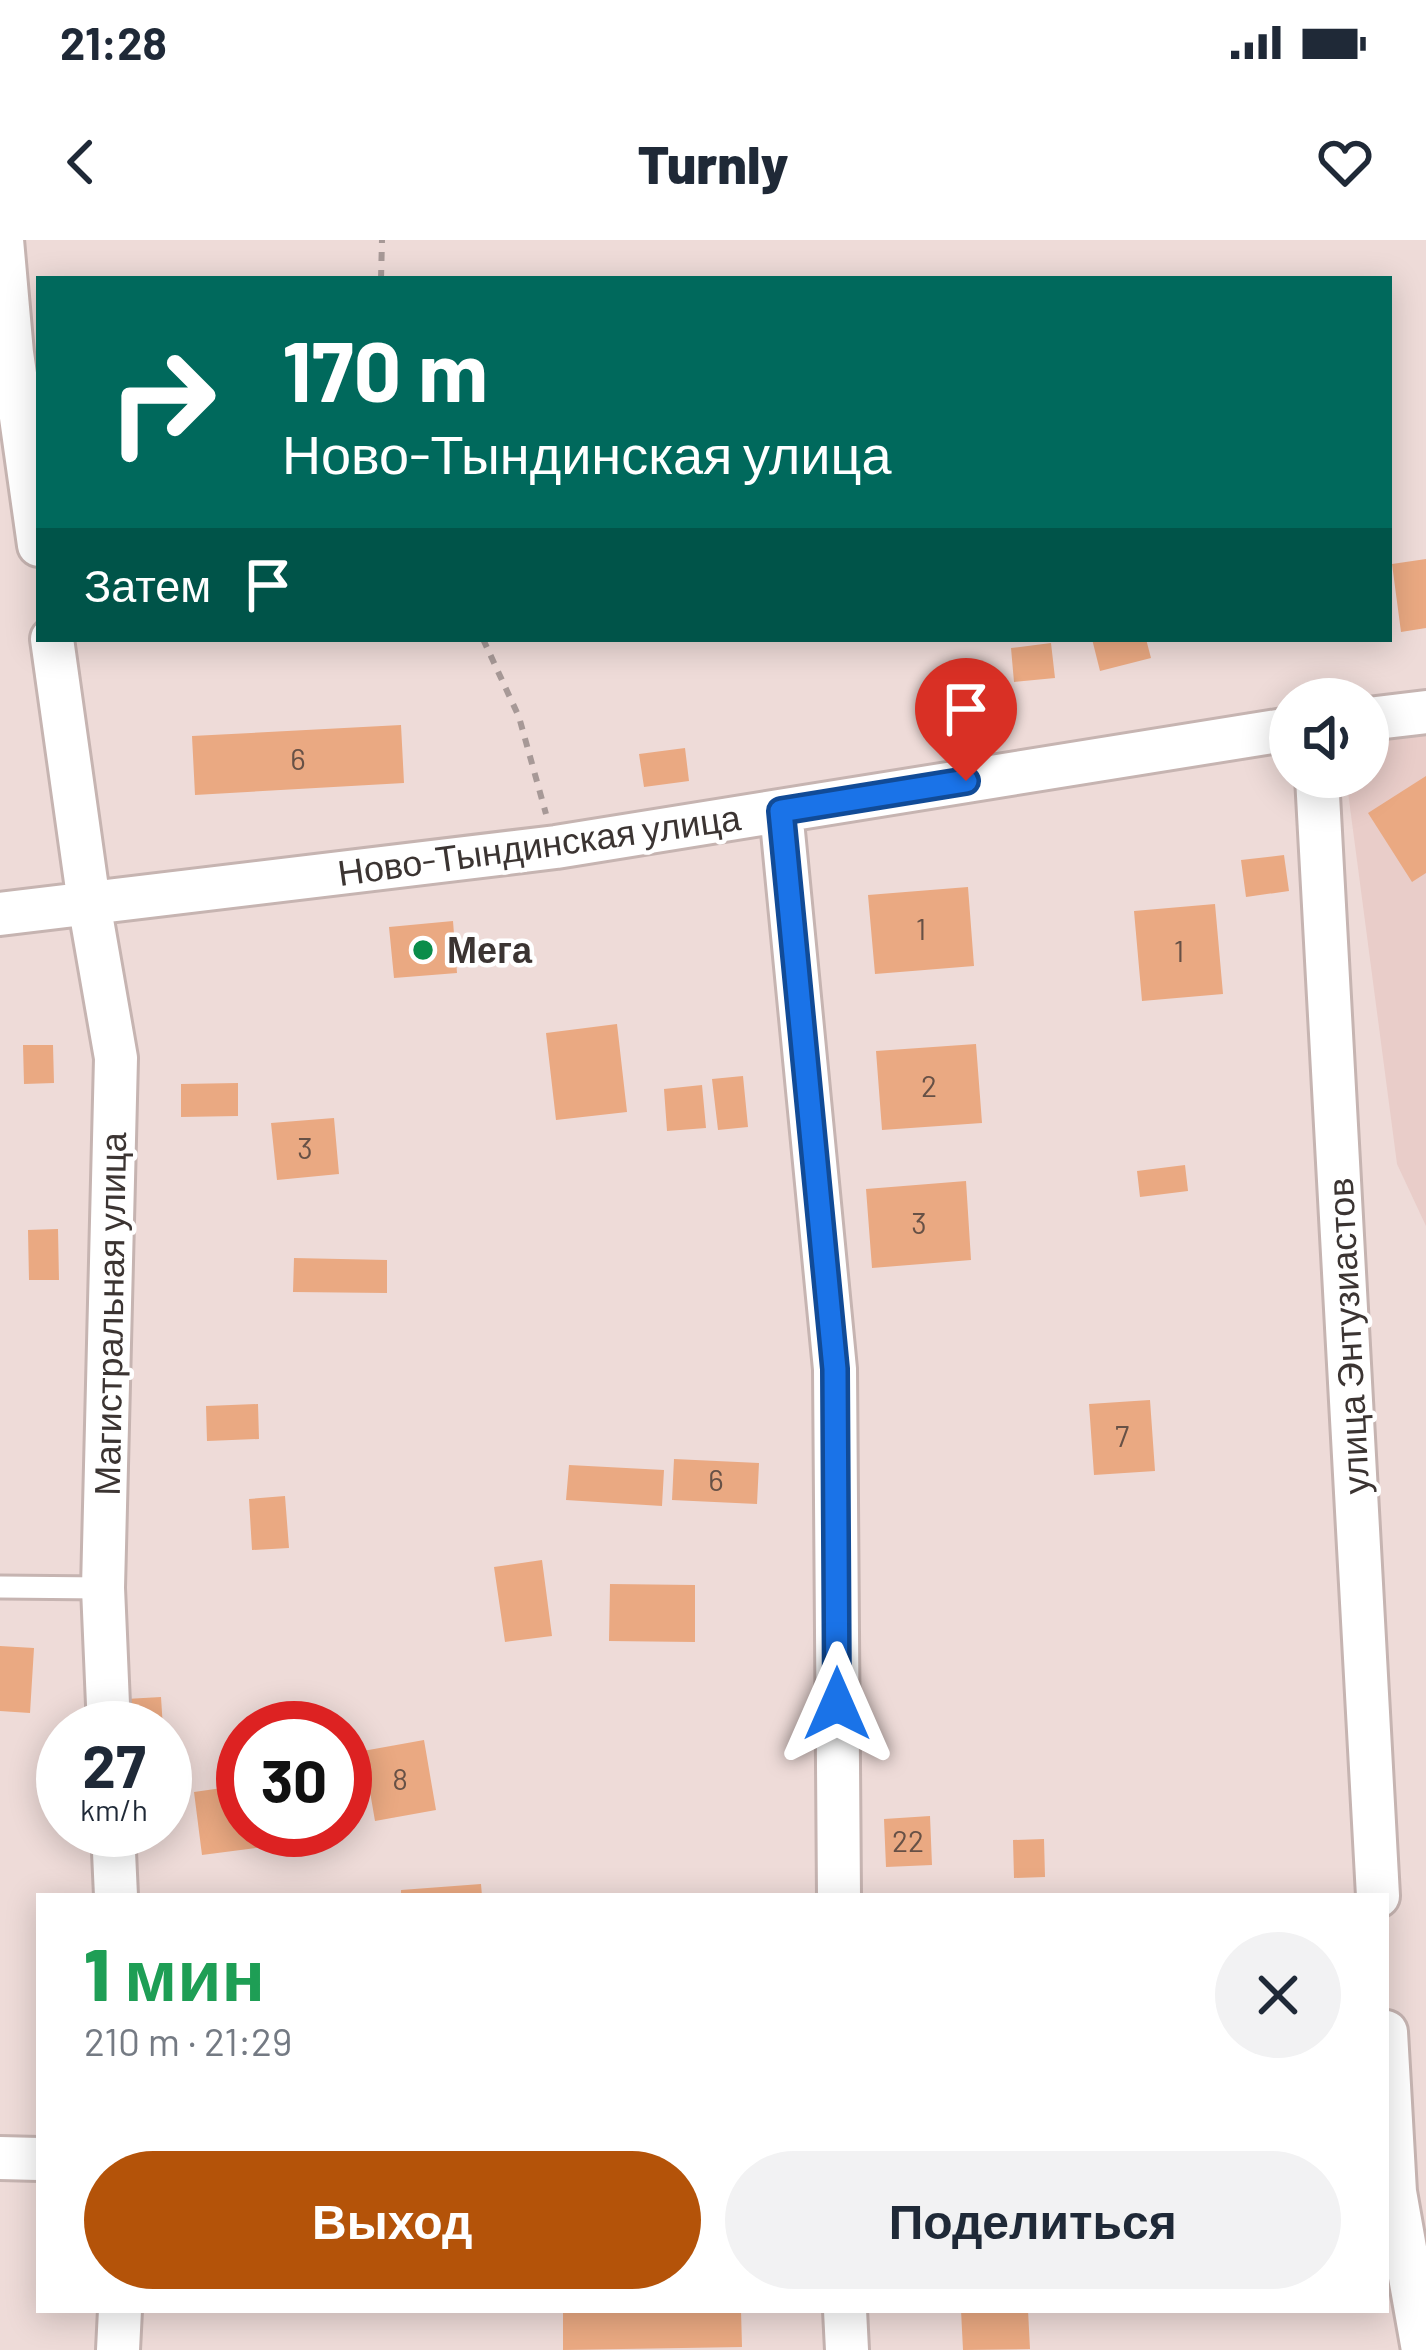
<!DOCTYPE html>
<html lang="ru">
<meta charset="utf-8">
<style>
:root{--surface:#fff;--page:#f2f2f3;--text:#1f2937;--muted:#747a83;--accent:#b45309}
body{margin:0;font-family:Barlow,sans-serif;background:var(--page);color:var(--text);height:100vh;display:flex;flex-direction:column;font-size:45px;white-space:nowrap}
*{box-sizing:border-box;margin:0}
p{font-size:39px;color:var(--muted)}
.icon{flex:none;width:66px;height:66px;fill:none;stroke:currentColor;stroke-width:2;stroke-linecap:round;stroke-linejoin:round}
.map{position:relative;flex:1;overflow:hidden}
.drawer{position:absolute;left:36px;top:1653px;width:1353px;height:420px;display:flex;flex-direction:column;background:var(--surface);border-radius:0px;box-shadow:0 6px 30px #0003}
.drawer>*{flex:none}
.banner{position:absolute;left:36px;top:36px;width:1356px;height:366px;border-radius:0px;box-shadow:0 6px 30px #0003;background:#00695c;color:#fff;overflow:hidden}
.tools{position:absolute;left:1269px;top:438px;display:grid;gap:24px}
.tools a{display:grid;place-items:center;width:120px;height:120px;border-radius:50%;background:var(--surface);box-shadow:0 6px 30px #0003;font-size:60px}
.speed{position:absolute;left:36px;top:1461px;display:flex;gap:24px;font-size:60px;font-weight:700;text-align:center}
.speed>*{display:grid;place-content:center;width:156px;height:156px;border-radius:50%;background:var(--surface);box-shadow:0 6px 30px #0003;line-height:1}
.speed small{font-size:30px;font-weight:400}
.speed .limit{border:18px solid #d22;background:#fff;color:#111}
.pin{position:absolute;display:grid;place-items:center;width:102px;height:102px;color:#fff;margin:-123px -51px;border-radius:50% 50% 50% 0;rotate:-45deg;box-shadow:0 0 12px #0007}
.pin .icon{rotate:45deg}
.me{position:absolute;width:132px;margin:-66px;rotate:0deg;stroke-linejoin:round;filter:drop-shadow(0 0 9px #0008)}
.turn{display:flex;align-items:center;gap:42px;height:252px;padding:0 48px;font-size:54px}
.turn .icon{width:156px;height:156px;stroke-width:2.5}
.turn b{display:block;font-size:84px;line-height:102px}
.then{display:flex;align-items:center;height:114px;padding:0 48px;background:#0003;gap:24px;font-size:45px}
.round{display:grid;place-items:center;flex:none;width:126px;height:126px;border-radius:63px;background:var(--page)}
.headline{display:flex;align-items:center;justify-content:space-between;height:204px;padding:0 48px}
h1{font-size:72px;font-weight:800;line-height:90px;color:#1e9e55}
.primary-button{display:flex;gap:24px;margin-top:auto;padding:24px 48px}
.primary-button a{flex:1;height:138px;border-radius:72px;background:var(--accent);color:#fff;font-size:48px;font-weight:800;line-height:138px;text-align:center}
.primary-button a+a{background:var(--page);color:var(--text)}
.status{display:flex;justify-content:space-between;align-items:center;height:84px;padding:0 60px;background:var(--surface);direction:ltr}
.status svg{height:33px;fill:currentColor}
header{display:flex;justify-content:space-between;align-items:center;height:156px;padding:0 48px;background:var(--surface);font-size:54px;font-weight:800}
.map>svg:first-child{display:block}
.built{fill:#e9cdc9}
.building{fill:#eaa982}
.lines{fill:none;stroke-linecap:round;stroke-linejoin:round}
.lane-casing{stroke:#c6b4b1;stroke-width:27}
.street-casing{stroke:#c6b4b1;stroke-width:48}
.path{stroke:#a79997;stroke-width:6;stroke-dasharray:9 9;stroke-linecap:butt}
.lane{stroke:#fff;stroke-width:21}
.street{stroke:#fff;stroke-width:42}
.route-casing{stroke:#114b97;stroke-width:30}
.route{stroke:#1a73e8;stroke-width:21}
.poi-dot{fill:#0b8d4a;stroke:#fff;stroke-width:4.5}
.labels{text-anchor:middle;stroke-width:9;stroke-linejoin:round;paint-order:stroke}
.number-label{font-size:30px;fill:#675146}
.street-label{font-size:36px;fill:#3b3432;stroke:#fff}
.poi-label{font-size:36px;font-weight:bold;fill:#3b3432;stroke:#fff;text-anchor:start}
</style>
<div class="status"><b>21:28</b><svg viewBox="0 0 49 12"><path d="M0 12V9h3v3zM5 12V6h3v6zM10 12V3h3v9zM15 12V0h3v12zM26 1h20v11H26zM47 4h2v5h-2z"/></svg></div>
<header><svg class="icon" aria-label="back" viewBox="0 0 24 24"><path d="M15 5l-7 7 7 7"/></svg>Turnly<svg class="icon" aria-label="heart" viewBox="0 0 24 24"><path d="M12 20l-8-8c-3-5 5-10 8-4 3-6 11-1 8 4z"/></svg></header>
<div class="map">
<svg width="1426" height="2110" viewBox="0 0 1426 2110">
<rect width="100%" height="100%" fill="#eedbd8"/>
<!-- built -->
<path class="built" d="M 1426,492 L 1426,986 L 1397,924 L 1346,537 L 1368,537 L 1368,496 Z"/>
<!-- building -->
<path class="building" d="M 1426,319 L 1426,388 L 1401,392 L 1392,324 Z
M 1092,399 L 1146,399 L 1151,418 L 1100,431 Z
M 1051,403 L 1055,438 L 1014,442 L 1011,408 Z
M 401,485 L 404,543 L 195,555 L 192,496 Z
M 685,508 L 689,541 L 644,547 L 639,514 Z
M 1426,536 L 1426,633 L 1412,642 L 1368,573 Z
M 1284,615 L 1289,651 L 1246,657 L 1241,620 Z
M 968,647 L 974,726 L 875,734 L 868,655 Z
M 1215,664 L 1223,754 L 1142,761 L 1134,671 Z
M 453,681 L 457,733 L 394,738 L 389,687 Z
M 617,784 L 627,872 L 556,880 L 546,793 Z
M 976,804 L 982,883 L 882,890 L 876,811 Z
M 23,805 L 53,805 L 54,843 L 24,844 Z
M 743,836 L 748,887 L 718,890 L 712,839 Z
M 238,843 L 238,876 L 181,877 L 181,844 Z
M 702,845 L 706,888 L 667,891 L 664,849 Z
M 334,878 L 339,934 L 277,940 L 271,883 Z
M 1185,925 L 1188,951 L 1140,957 L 1137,931 Z
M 966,941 L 971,1020 L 872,1028 L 866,949 Z
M 58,989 L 59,1040 L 29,1040 L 28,990 Z
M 294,1018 L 387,1020 L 387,1053 L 293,1052 Z
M 1150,1160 L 1155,1231 L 1094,1235 L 1089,1164 Z
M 258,1164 L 259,1199 L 207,1201 L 206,1166 Z
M 674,1219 L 759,1223 L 757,1264 L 672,1260 Z
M 569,1225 L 664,1230 L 662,1266 L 566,1260 Z
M 285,1256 L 289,1308 L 252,1310 L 249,1259 Z
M 542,1320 L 552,1396 L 505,1402 L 494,1327 Z
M 610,1344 L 695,1345 L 695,1402 L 609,1401 Z
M 0,1406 L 34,1408 L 30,1473 L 0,1471 Z
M 161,1457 L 163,1488 L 128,1488 L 126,1459 Z
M 424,1500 L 436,1570 L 375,1581 L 363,1511 Z
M 243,1545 L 243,1590 L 294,1590 L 295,1603 L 202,1615 L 194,1552 Z
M 930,1576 L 932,1625 L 886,1627 L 884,1579 Z
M 1044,1599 L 1045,1637 L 1014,1638 L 1013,1600 Z
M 481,1644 L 482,1656 L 401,1656 L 401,1650 Z
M 563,2070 L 741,2070 L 742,2107 L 563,2110 Z
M 961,2070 L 1028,2070 L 1030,2109 L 963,2110 Z"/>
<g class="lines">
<!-- lane casing -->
<g class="lane-casing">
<path id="lane" d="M 0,1347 L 103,1348"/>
</g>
<!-- street casing -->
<g class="street-casing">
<path id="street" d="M 2,0 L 12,113 L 39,305
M 52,399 L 89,663 L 116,818 L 103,1348 L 109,1488
M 1368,479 L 1426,472
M 1317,537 L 1378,1656
M 781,571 L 835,1129 L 839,1656
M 0,674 L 556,607 L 1290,489
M 113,1590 L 116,1656
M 1386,1792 L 1395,1952 L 1423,2110
M 0,1918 L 39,1919
M 845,2070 L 847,2110
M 118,2110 L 120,2070"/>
</g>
<!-- path -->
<path class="path" d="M 381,39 L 382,0
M 483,399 L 519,477 L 546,574"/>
<!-- lane -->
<use href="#lane" class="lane"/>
<!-- street -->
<use href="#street" class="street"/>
</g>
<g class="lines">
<!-- route casing -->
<g class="route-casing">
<path id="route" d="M 837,1464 L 835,1129 L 781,571 L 966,541"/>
</g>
<!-- route -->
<use href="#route" class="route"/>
</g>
<!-- markers -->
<circle class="poi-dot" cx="423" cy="710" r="12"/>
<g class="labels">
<!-- number labels -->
<g class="number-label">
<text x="298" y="530">6</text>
<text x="921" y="700">1</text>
<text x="1179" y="722">1</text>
<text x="929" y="857">2</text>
<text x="305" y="919">3</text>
<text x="919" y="994">3</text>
<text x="1122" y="1207">7</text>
<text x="716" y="1251">6</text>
<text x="400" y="1550">8</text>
<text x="908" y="1612">22</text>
</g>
<!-- street labels -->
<g class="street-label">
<text transform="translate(539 605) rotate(-8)" y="13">Ново-Тындинская улица</text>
<text transform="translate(110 1074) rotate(-89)" y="13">Магистральная улица</text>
<text transform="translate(1348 1096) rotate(-93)" y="13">улица Энтузиастов</text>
</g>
<!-- poi labels -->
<g class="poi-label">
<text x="447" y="723">Мега</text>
</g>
</g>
</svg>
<div class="tools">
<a><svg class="icon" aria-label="sound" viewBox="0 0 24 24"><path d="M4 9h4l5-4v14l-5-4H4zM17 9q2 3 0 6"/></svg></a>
</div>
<div class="speed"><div>27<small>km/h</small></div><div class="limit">30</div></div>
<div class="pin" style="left:966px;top:541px;background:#d93025"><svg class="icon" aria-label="arrive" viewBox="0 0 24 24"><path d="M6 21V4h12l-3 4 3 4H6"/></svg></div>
<svg class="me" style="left:837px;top:1464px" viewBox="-20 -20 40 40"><path d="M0-17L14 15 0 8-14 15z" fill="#1a73e8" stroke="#fff" stroke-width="4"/></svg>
<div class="banner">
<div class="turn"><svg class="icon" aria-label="right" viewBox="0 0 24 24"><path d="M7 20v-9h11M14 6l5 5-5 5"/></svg><div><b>170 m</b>Ново-Тындинская улица</div></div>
<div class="then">Затем<svg class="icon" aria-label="arrive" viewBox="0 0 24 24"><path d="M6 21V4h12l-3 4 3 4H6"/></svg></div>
</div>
<section class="drawer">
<div class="headline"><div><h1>1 мин</h1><p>210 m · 21:29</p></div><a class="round"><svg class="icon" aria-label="close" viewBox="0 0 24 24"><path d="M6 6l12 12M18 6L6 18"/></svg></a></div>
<div class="primary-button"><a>Выход</a><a>Поделиться</a></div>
</section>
</div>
